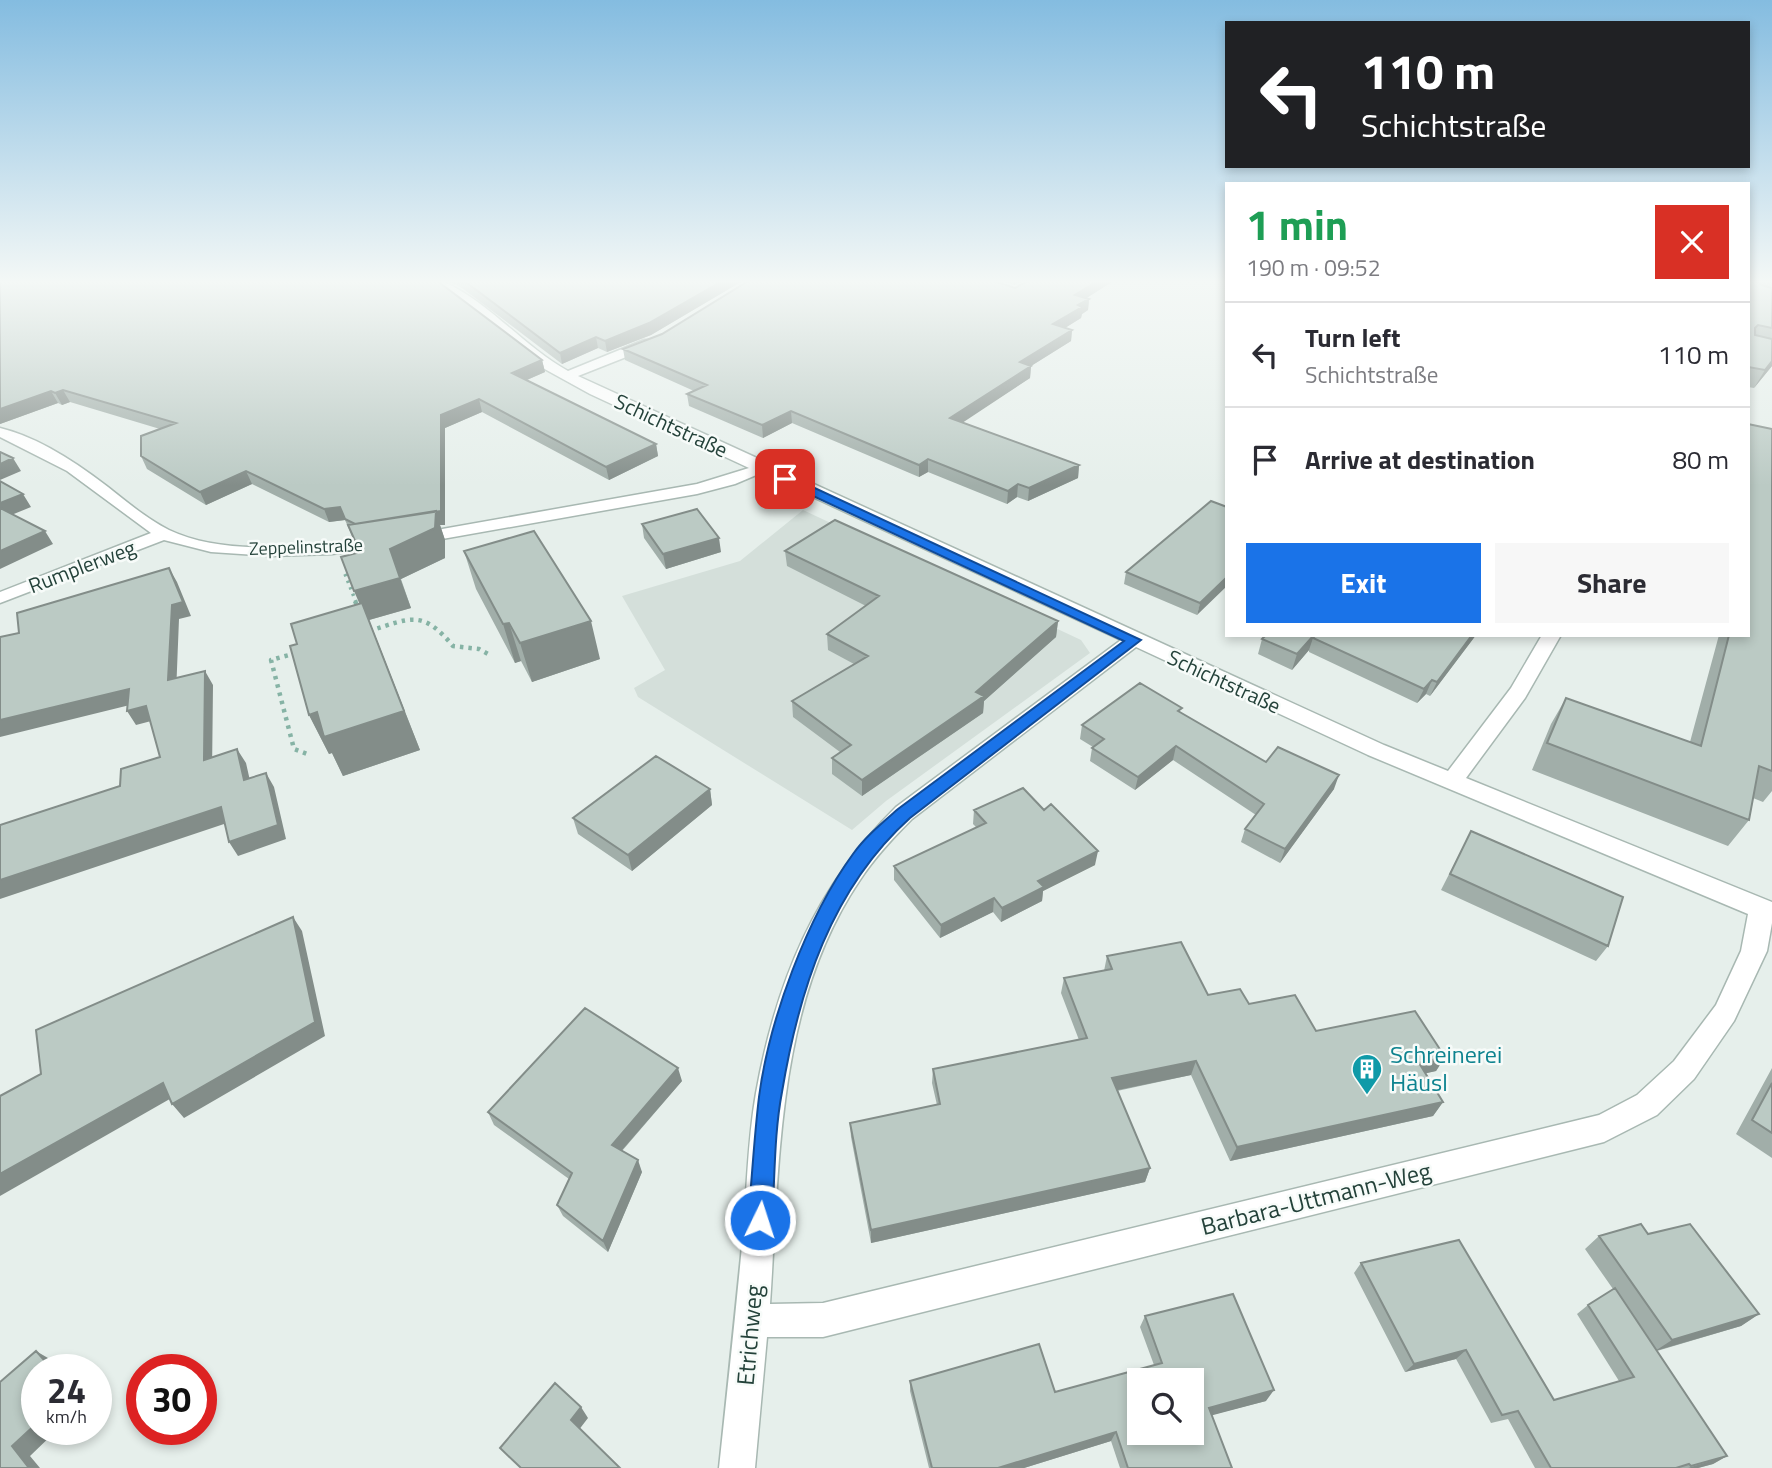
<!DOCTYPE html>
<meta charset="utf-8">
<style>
:root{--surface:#fff;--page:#f7f7f7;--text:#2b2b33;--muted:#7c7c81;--line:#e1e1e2;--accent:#1a73e8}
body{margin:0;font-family:"Titillium Web",sans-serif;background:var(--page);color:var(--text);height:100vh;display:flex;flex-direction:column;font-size:26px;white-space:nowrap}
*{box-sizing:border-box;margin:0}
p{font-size:23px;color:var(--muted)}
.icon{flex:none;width:38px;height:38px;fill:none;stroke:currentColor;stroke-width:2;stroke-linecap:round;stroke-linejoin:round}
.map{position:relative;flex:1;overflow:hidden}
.panel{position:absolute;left:1225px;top:182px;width:525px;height:455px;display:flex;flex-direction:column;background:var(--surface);border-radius:0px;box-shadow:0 4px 10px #0003}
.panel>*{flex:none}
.banner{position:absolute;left:1225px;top:21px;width:525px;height:147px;border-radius:0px;box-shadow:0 4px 10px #0003;background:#202124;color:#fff;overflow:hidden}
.controls{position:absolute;left:1127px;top:1368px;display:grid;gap:14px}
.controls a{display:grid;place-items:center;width:77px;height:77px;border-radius:0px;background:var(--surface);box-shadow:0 4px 10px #0003;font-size:35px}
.speed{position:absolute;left:21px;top:1354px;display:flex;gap:14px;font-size:35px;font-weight:700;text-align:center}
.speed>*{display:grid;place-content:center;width:91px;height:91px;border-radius:50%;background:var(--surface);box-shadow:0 4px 10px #0003;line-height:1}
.speed small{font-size:18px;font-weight:400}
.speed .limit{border:10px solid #d22;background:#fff;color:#111}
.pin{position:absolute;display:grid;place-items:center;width:60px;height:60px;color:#fff;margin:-30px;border-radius:14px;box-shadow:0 4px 10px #0006}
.me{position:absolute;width:77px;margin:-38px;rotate:4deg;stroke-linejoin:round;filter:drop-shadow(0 0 5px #0008)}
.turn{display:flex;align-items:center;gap:24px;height:147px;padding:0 21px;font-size:32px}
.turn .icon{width:91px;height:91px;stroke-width:2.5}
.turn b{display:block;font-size:49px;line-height:60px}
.round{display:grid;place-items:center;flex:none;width:74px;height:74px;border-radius:0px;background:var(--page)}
.summary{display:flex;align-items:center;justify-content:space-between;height:119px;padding:0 21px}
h1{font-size:42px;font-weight:700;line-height:52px;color:#1e9e55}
.primary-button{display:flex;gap:14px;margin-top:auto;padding:14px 21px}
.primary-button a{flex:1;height:80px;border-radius:0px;background:var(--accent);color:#fff;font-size:28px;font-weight:700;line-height:80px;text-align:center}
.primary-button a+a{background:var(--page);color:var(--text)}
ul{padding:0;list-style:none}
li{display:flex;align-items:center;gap:21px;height:105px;padding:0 21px;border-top:2px solid var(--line)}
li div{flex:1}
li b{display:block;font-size:26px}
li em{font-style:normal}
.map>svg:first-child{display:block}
.built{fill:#d4dfda}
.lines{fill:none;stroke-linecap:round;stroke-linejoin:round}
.minor-casing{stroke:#a8b8b2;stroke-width:3}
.path-far1{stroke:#86b3a5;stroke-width:3.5;stroke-dasharray:2.5 4.5;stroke-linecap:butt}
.path{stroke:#86b3a5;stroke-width:4.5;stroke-dasharray:3.5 5;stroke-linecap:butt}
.minor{fill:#fff;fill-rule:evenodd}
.wall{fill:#a1aea9}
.shaded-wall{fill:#838d89}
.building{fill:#bbcac4;stroke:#838d89;stroke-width:2;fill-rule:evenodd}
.route{fill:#1a73e8;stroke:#114b97;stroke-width:2}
.labels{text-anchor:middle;stroke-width:5;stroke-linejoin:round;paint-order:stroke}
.far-street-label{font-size:18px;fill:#24423a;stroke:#f7fbf9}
.street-label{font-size:21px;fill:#24423a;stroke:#f7fbf9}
.near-culture-label{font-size:24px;fill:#0d838f;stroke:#f7fbf9;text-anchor:start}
.near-street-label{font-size:24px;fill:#24423a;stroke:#f7fbf9}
</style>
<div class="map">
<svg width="1772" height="1468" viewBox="0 0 1772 1468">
<rect width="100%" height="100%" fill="#e6efeb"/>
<!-- built -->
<path class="built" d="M 803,510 L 1081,640 L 1090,653 L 886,801 L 852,830 L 638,697 L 634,688 L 665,670 L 622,596 L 740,561 Z"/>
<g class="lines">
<!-- minor casing -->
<g class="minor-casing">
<path id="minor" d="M 429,280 C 434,280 440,280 444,282 C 489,302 524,347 568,371 L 644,340 L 654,340 L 654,346 L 578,376 L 1384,745 L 1448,771 L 1511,688 L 1542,635 L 1561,635 L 1525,698 L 1466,778 L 1772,902 L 1772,923 L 1767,951 L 1734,1021 L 1694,1079 L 1657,1115 L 1604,1142 L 823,1337 L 767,1337 L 755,1468 L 719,1468 C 727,1394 735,1320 742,1246 C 747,1196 747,1143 756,1093 C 776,982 815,887 896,807 L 1121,640 L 761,473 L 735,484 L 697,494 L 414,544 L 408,543 L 406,539 L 414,534 L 697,484 L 749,468 L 590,394 L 541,367 ZM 1136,647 L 1368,755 L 1748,914 L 1741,951 L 1716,1005 L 1674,1061 L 1637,1095 L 1599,1115 L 823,1303 L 770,1304 C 780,1161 776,1004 860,880 C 875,857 893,838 912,819 Z
M 0,428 C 38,437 77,463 108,487 C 127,502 147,519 169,530 C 227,558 320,546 382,538 L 390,543 L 388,547 L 332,554 L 271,556 L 211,552 L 164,540 L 0,603 L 0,592 L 151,533 L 67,471 L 0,437 Z"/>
</g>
<!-- path-far1 -->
<path class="path-far1" d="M 345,574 L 356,602"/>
<!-- path -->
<path class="path" d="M 355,601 L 358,608
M 369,631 C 411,618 422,609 453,646 L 479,649 L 490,655
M 296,653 L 271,660 L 294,749 L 307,754"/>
<!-- minor -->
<use href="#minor" class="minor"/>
</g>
<!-- wall -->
<path class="wall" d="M 0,280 L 542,360 L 545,372 L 527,380 L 656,444 L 658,456 L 609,480 L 482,412 L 445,428 L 445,525 L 440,525 L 445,540 L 445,558 L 401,579 L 411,608 L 369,620 L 420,750 L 343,776 L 332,753 L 329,754 L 309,715 L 297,644 L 360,604 L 359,552 L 345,520 L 329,522 L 252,484 L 206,505 L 147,469 L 141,456 L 160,429 L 70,402 L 62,405 L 58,403 L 0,424 Z
M 446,280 L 744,280 L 651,335 L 607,352 L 598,348 L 562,364 L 462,288 Z
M 999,280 L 1023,280 L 1014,285 Z
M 1029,280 L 1115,280 L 1086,298 L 1089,299 L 1088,310 L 1082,314 L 1081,318 L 1065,328 L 1072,330 L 1071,341 L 1031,366 L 1030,378 L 962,422 L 1079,465 L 1078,478 L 1028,501 L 1017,497 L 1007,504 L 928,472 L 919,477 L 792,423 L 763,438 L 689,406 L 687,394 L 694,391 L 625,360 L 623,349 L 662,334 L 1015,288 Z
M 1748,280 L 1772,280 L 1772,366 L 1754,388 L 1748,387 Z
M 1772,429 L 1772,791 L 1763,802 L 1753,798 L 1749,820 L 1728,846 L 1532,770 L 1551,724 L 1566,698 L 1690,742 L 1719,635 L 1748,635 Z
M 1227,507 L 1197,615 L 1124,584 L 1126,572 Z
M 642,524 L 721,552 L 666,569 L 644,538 Z
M 464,551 L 600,659 L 532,682 L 521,661 L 515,663 L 476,589 Z
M 785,551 L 1058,621 L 1056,637 L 984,701 L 983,713 L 862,796 L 832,774 L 832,758 L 840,752 L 793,717 L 792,701 L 854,664 L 828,650 L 827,634 L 866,606 L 787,566 Z
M 1476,635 L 1430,696 L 1426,694 L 1417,703 L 1309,652 L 1309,650 L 1292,670 L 1258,654 L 1262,639 Z
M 1181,713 L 1266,762 L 1334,789 L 1280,863 L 1241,842 L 1245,829 L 1256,815 L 1173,760 L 1135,790 L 1090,761 L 1092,748 L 1093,747 L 1080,739 L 1082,725 Z
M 710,789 L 712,805 L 632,871 L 578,834 L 573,818 Z
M 974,810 L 1095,865 L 1043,891 L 1042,901 L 1001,922 L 993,912 L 940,938 L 894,880 L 894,866 L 977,828 L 973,824 Z
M 1471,831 L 1608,946 L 1596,961 L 1441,890 Z
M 1107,956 L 1208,995 L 1249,1004 L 1316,1031 L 1445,1057 L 1436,1071 L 1426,1073 L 1443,1102 L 1433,1116 L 1230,1161 L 1191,1075 L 1117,1091 L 1150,1168 L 1145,1182 L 871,1243 L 851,1137 L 850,1123 L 937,1105 L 932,1083 L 933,1069 L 1079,1040 L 1061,993 L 1064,978 L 1104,971 Z
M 1772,1068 L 1772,1158 L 1736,1134 Z
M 682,1081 L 622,1151 L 642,1172 L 608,1252 L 563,1216 L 557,1205 L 569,1179 L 494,1125 L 488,1112 Z
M 1648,1234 L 1759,1314 L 1741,1326 L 1657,1351 L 1727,1456 L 1713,1464 L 1698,1468 L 1535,1468 L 1508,1419 L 1491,1423 L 1456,1359 L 1405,1372 L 1354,1273 L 1361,1263 L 1554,1400 L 1619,1381 L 1577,1314 L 1588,1305 L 1613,1289 L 1585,1249 L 1599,1236 Z
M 1145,1316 L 1266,1401 L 1211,1415 L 1232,1468 L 1120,1468 L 1111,1441 L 1024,1468 L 929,1468 L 910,1391 L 910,1381 L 1055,1392 L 1154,1365 L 1140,1327 Z"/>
<!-- shaded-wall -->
<path class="shaded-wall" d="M 724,280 L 744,280 L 651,335 L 607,352 L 605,341 Z
M 1014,280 L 1023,280 L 1014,285 Z
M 1099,280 L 1115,280 L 1074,306 L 1075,295 Z
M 1089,299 L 1088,310 L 1082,314 L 1081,318 L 1052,336 L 1053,324 L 1078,305 Z
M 1072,330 L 1071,341 L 1031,366 L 1030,378 L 950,431 L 950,418 L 1020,362 Z
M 596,337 L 598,348 L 562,364 L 560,353 Z
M 542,360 L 545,372 L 515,385 L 512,373 Z
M 1772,361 L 1772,366 L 1754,388 L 1765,370 Z
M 63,390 L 70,402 L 62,405 L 55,393 Z
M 51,391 L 58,403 L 0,424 L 0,409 Z
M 479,399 L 482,412 L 445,428 L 445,525 L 440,525 L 445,540 L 445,558 L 401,579 L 390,549 L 361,538 L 441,415 Z
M 791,411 L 792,423 L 763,438 L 762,425 Z
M 656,444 L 658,456 L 609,480 L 606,467 Z
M 13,458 L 21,471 L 0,480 L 0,464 Z
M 928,459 L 928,472 L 919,477 L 919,465 Z
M 1079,465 L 1078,478 L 1028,501 L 1029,488 Z
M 246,471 L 252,484 L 206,505 L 200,492 Z
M 1018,484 L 1017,497 L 1007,504 L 1008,491 Z
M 23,494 L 31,507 L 4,518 L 0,512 L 0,503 Z
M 340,507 L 345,520 L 329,522 L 324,509 Z
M 45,531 L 53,544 L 0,569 L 0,551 Z
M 719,538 L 721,552 L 666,569 L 663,554 Z
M 169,568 L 177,582 L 191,616 L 179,619 L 176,694 L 168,680 Z
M 1227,577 L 1227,586 L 1197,615 L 1200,603 Z
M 400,578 L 411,608 L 369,620 L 420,750 L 343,776 L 332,753 L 329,754 L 309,715 L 367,621 L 354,591 Z
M 591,621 L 600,659 L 532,682 L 520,643 Z
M 1058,621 L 1056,637 L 984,701 L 983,713 L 862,796 L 862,780 L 976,692 Z
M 509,623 L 521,661 L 515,663 L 503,624 Z
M 1314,635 L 1322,635 L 1313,638 L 1309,650 L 1292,670 L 1297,654 Z
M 1472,635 L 1476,635 L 1430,696 L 1437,682 Z
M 205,671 L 213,685 L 212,774 L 204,760 Z
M 1432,680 L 1426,694 L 1417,703 L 1424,689 Z
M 129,689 L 138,703 L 0,737 L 0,720 Z
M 146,706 L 155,720 L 136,725 L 127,711 Z
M 1176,746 L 1173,760 L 1135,790 L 1138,777 Z
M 237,749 L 246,763 L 253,794 L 244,780 Z
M 266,773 L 274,787 L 286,839 L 238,856 L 229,842 Z
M 1339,775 L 1334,789 L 1280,863 L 1285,849 Z
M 710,789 L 712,805 L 632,871 L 628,855 Z
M 221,807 L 230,822 L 0,899 L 0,880 Z
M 1098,851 L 1095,865 L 1043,891 L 1042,901 L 1001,922 L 1002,908 L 1038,881 Z
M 994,898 L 993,912 L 940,938 L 941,925 Z
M 293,917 L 302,931 L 325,1036 L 184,1118 L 172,1104 Z
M 1445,1057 L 1436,1071 L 1410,1077 L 1419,1063 Z
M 1196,1061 L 1191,1075 L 1108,1092 L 1112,1078 Z
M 678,1068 L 682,1081 L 616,1157 L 612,1145 Z
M 163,1083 L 175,1096 L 0,1196 L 0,1174 Z
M 1443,1102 L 1433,1116 L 1230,1161 L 1237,1147 Z
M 638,1160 L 642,1172 L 608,1252 L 603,1241 Z
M 1150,1168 L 1145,1182 L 871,1243 L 871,1230 Z
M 1759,1314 L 1741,1326 L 1655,1351 L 1672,1340 Z
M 1466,1350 L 1456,1359 L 1405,1372 L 1414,1364 Z
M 36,1351 L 53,1361 L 61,1370 L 53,1370 Z
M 1274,1390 L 1266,1401 L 1202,1418 L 1209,1408 Z
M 581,1407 L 588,1418 L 578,1431 L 571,1420 Z
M 37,1423 L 37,1430 L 57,1430 L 30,1456 L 40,1468 L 29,1468 L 12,1446 Z
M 1116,1432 L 1111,1441 L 1024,1468 L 998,1468 Z
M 1727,1456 L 1713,1464 L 1698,1468 L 1688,1468 Z"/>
<!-- building -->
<path class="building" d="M 0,280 L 436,280 L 542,360 L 512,373 L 656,444 L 606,467 L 479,399 L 441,415 L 441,511 L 355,524 L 345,519 L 340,507 L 324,509 L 246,471 L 200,492 L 141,456 L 141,436 L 176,423 L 63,390 L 55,393 L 51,391 L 0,409 Z
M 463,280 L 724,280 L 649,323 L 605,341 L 596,337 L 560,353 Z
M 750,280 L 991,280 L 1015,288 L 1029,280 L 1099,280 L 1075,295 L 1089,299 L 1078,305 L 1082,307 L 1053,324 L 1072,330 L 1020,362 L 1031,366 L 950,418 L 1079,465 L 1029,488 L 1018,484 L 1008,491 L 928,459 L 919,465 L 791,411 L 762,425 L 687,394 L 707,385 L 623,349 L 662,334 Z
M 1748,280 L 1758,280 L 1761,285 L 1772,288 L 1772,328 L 1758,325 L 1755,328 L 1755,335 L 1772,339 L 1772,361 L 1765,370 L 1748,367 Z
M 1748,424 L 1772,429 L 1772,771 L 1759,766 L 1749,820 L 1547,743 L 1566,698 L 1701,746 L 1729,635 L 1748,635 Z
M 0,452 L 13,458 L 0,464 Z
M 0,481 L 23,494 L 0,503 Z
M 1211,501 L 1227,507 L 1227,577 L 1200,603 L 1126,572 Z
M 0,508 L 45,531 L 0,551 Z
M 697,509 L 719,538 L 663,554 L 642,524 Z
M 436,511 L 435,528 L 390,549 L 400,578 L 354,591 L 341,557 L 360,552 L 348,525 Z
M 835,520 L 1058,621 L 976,692 L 984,696 L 862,780 L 832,758 L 851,745 L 792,701 L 868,656 L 827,634 L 879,596 L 785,551 Z
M 534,531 L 591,621 L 520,643 L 509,623 L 503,624 L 464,551 Z
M 169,568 L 183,602 L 172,605 L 168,680 L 205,671 L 204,760 L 237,749 L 244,780 L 266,773 L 278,825 L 229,842 L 221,807 L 0,880 L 0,825 L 120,786 L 121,769 L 160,757 L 146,706 L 127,711 L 129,689 L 0,720 L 0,637 L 19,633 L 17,613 Z
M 362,603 L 404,711 L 324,737 L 317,712 L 309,715 L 290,646 L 297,644 L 291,624 Z
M 1266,635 L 1314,635 L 1297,654 L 1262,639 Z
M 1316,635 L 1472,635 L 1437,682 L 1432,680 L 1424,689 L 1313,638 Z
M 1140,683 L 1182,708 L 1178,711 L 1266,762 L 1278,747 L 1339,775 L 1285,849 L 1245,829 L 1264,804 L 1176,746 L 1138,777 L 1092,748 L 1104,739 L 1082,725 Z
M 656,756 L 710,789 L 628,855 L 573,818 Z
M 1023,788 L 1044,810 L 1051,804 L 1098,851 L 1038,881 L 1044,887 L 1002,908 L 994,898 L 941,925 L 894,866 L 986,823 L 974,810 Z
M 1471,831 L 1623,897 L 1608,946 L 1450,874 Z
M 293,917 L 315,1022 L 172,1104 L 163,1083 L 0,1174 L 0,1096 L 41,1074 L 36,1030 Z
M 1181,942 L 1208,995 L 1240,989 L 1249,1004 L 1295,995 L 1316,1031 L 1415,1011 L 1445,1057 L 1419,1063 L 1443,1102 L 1237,1147 L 1196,1061 L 1112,1078 L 1150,1168 L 871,1230 L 850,1123 L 940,1104 L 933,1069 L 1087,1038 L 1064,978 L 1112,969 L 1107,956 Z
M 585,1008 L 678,1068 L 612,1145 L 638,1160 L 603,1241 L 557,1205 L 572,1173 L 488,1112 Z
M 1772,1083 L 1772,1133 L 1752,1120 Z
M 1641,1224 L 1648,1234 L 1690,1224 L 1759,1314 L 1672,1340 L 1599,1236 Z
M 1459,1240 L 1554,1400 L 1634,1377 L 1588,1305 L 1615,1288 L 1727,1456 L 1691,1466 L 1689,1464 L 1676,1468 L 1551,1468 L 1518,1411 L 1502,1415 L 1466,1350 L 1414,1364 L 1361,1263 Z
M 1233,1294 L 1274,1390 L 1209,1408 L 1232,1468 L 1128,1468 L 1116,1432 L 998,1468 L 932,1468 L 910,1381 L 1039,1344 L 1055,1392 L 1162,1363 L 1145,1316 ZM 1139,1381 L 1192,1381 L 1192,1433 L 1139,1433 Z
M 36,1351 L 53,1370 L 37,1370 L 37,1423 L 12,1446 L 29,1468 L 0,1468 L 0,1382 Z
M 555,1383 L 581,1407 L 571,1420 L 620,1468 L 521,1468 L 500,1448 Z"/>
<!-- sky -->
<linearGradient id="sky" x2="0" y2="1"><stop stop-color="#84bce0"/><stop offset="0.58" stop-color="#f4f8f6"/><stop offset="1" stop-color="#f4f8f6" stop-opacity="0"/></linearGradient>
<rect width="1772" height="486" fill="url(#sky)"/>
<!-- route -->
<path class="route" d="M 781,476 L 789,476 L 1141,640 L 910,818 C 831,889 799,990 782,1092 C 774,1134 775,1178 772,1220 L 769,1229 L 760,1232 L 752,1229 L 748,1220 C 752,1179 754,1138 759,1097 C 769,1020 807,917 853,854 C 865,837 882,823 898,809 L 1124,641 L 781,481 Z"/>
<!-- icons -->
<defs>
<g id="building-pin" transform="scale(1.575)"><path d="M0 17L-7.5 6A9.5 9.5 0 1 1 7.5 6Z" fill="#0f9aa8" stroke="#f7fbf9"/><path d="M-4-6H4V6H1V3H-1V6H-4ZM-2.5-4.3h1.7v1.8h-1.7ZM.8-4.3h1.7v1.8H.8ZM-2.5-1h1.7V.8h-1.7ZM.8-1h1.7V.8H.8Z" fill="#fff"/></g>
</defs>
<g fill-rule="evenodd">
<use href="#building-pin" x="1367" y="1069"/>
</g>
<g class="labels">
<!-- far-street labels -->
<g class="far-street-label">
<text transform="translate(306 547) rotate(-2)" y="6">Zeppelinstraße</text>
</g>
<!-- street labels -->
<g class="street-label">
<text transform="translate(671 426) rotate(25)" y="7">Schichtstraße</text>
<text transform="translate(82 567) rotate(-21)" y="7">Rumplerweg</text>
<text transform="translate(1224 682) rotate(25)" y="7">Schichtstraße</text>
</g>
<!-- near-culture labels -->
<g class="near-culture-label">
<text x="1390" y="1063">Schreinerei<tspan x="1390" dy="28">Häusl</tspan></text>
</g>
<!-- near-street labels -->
<g class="near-street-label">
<text transform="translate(1316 1199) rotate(-14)" y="8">Barbara-Uttmann-Weg</text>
<text transform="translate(750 1335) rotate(-85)" y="8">Etrichweg</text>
</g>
</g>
</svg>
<div class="controls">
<a><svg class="icon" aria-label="search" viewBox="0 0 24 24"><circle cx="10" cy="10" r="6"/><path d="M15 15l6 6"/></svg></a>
</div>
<div class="speed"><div>24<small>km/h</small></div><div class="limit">30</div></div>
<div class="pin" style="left:785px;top:479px;background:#d93025"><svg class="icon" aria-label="arrive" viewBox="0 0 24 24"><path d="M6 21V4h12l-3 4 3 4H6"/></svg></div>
<svg class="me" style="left:760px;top:1220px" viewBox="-20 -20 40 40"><circle r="17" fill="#1a73e8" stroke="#fff" stroke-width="3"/><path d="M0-11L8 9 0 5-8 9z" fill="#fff"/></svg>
<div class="banner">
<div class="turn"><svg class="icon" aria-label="left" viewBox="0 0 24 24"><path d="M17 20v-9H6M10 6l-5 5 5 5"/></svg><div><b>110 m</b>Schichtstraße</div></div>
</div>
<section class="panel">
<div class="summary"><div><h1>1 min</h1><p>190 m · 09:52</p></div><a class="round" style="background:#d93025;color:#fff"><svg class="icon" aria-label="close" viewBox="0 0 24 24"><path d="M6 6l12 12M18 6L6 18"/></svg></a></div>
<ul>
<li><svg class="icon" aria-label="left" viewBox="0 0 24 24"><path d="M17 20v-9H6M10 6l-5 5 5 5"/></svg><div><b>Turn left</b><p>Schichtstraße</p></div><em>110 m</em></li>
<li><svg class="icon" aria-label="arrive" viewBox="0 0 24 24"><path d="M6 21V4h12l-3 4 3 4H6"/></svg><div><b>Arrive at destination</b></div><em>80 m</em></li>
</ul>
<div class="primary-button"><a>Exit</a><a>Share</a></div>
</section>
</div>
